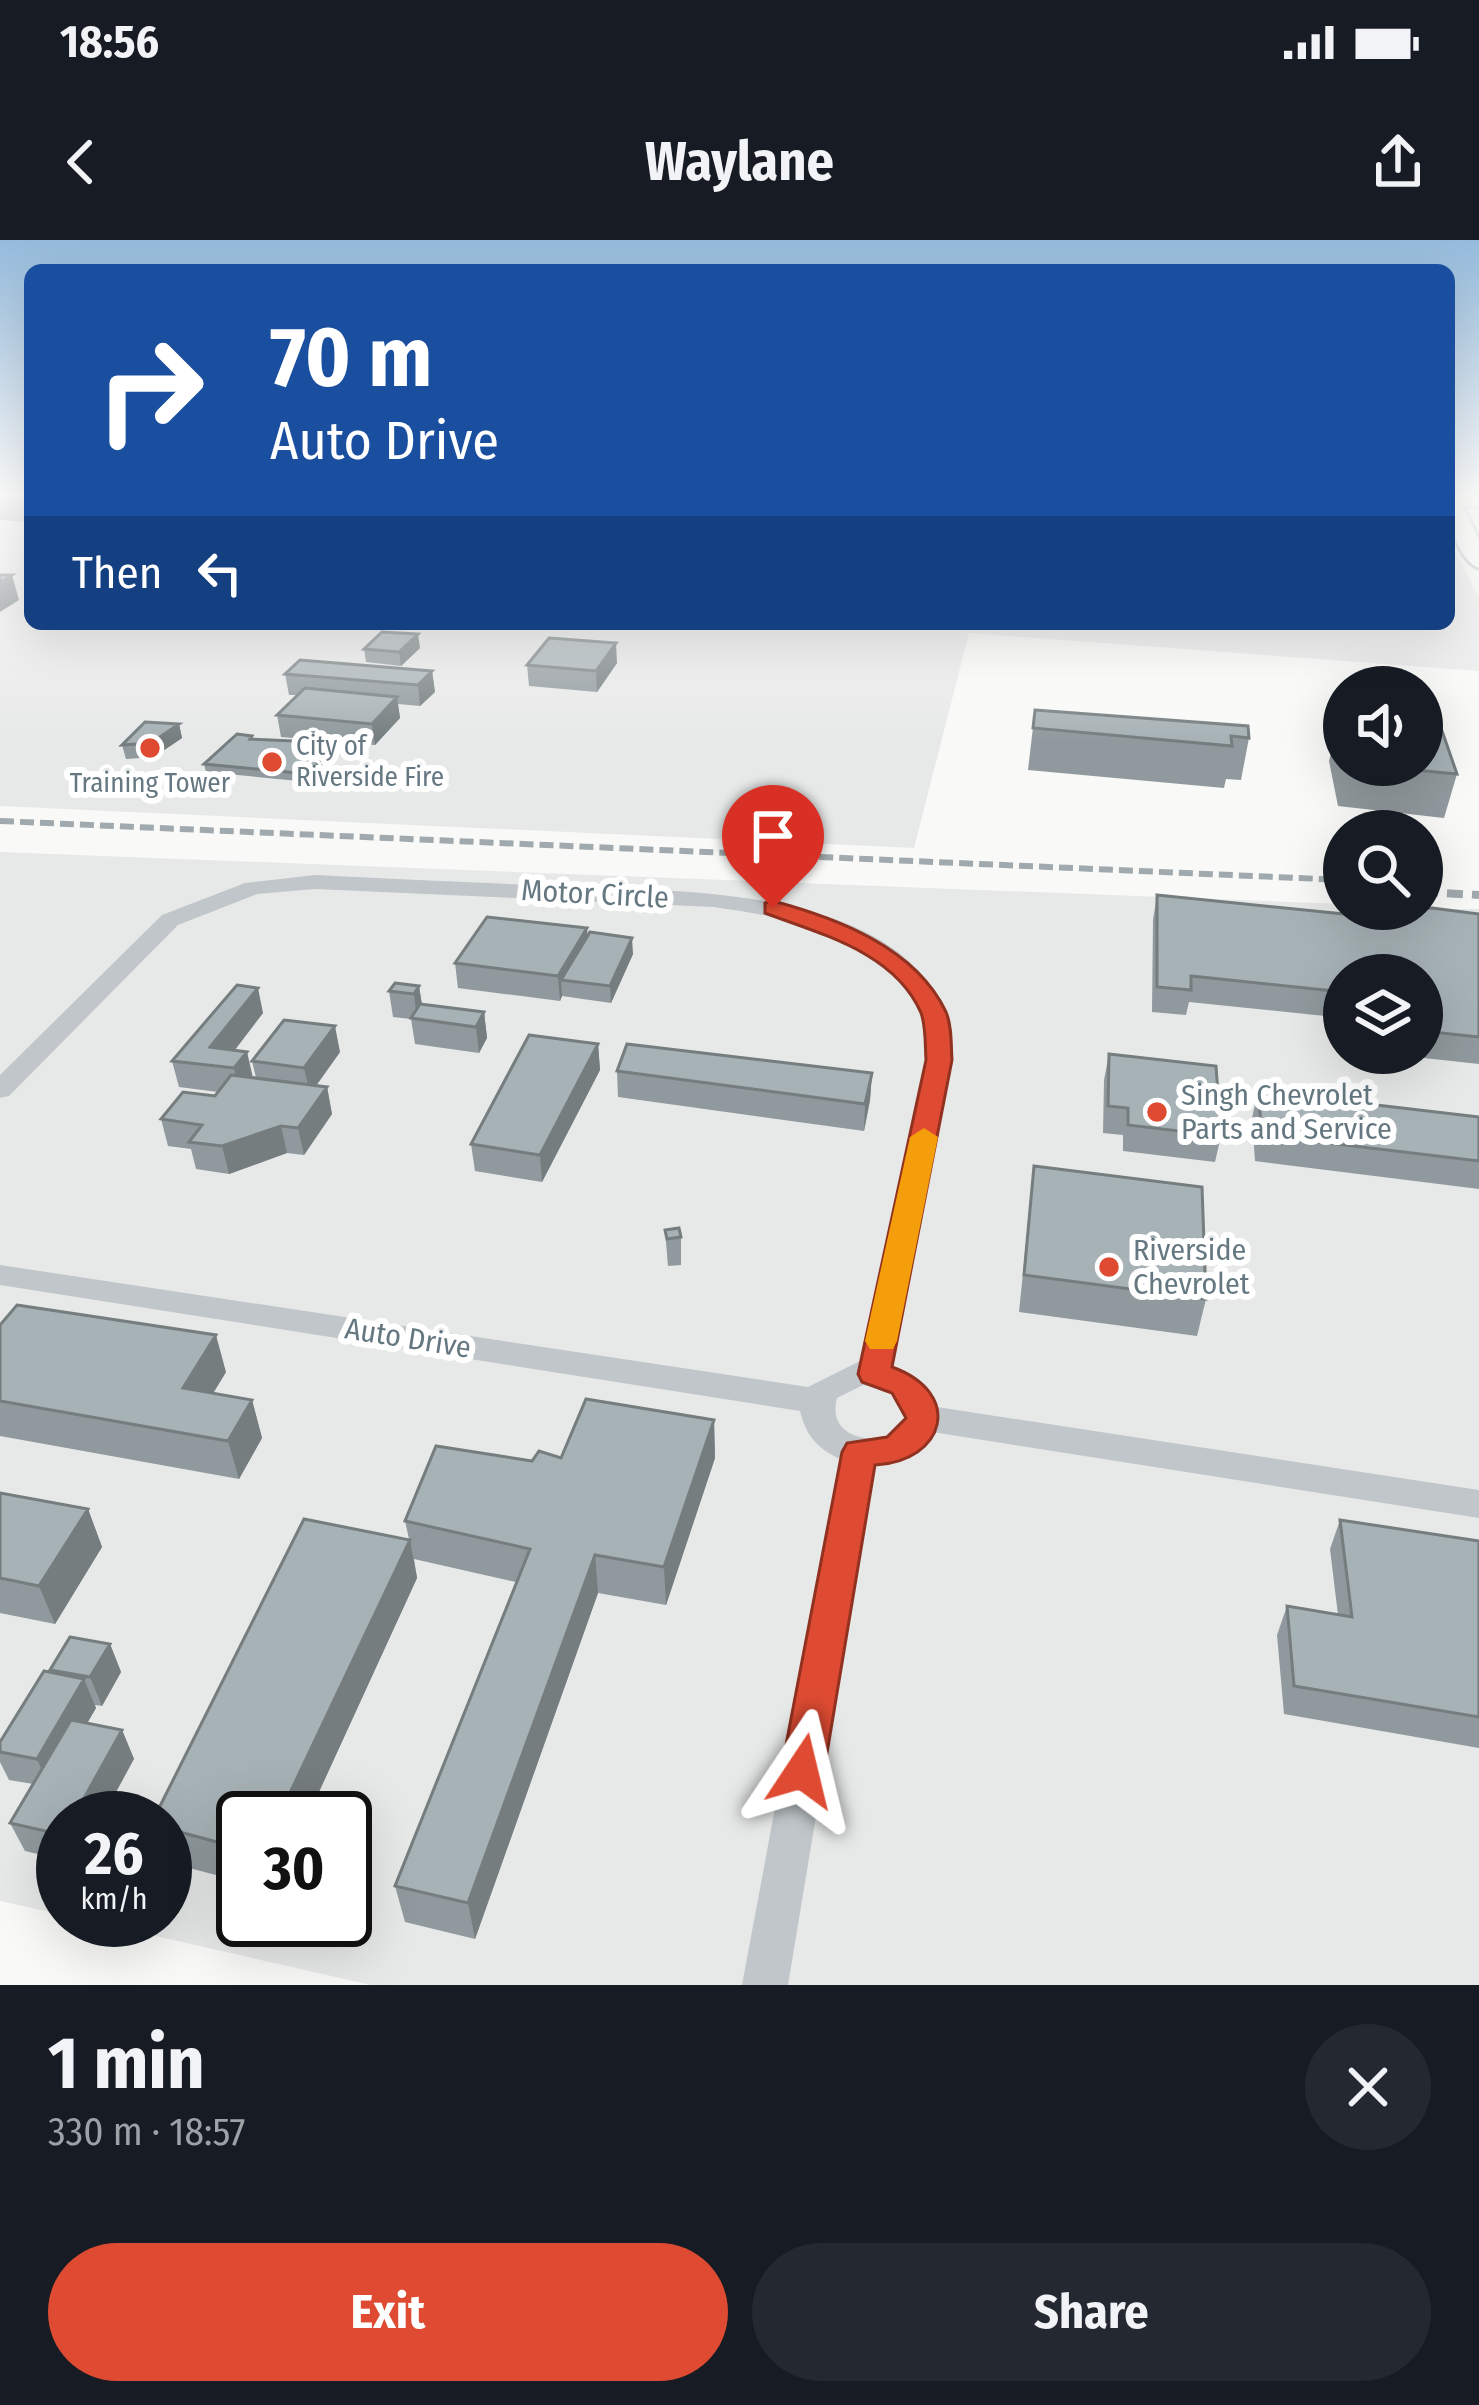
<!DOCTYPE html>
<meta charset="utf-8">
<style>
:root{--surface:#171b24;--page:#242831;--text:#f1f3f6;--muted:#9ea1a6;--accent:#df4b32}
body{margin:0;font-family:"Fira Sans Condensed",sans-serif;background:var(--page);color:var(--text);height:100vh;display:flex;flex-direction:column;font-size:45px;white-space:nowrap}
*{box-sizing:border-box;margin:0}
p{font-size:39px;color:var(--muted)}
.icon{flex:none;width:66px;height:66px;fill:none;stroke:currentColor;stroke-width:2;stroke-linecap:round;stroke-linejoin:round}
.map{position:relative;height:1745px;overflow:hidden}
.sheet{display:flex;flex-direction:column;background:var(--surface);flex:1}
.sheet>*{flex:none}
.banner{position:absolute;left:24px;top:24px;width:1431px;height:366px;border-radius:18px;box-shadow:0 12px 48px #0002;background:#1a4fa0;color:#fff;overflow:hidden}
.tools{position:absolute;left:1323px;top:426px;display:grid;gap:24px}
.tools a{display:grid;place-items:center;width:120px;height:120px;border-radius:50%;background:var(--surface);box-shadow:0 12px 48px #0002;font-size:60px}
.speed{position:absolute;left:36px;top:1551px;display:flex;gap:24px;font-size:60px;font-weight:700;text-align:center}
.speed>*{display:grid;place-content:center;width:156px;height:156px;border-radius:50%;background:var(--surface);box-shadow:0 12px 48px #0002;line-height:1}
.speed small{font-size:30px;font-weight:400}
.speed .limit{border:6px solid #111;border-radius:18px;background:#fff;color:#111}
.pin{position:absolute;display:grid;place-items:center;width:102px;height:102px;color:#fff;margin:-123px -51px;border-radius:50% 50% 50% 0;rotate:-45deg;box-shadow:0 0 12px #0007}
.pin .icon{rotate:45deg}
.me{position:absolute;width:132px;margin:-66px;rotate:10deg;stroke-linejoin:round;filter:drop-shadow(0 0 9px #0008)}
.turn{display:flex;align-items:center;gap:42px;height:252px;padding:0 48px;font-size:54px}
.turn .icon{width:156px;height:156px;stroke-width:2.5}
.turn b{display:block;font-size:84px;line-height:102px}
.then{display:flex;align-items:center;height:114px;padding:0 48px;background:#0003;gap:24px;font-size:45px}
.round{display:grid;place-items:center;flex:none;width:126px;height:126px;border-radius:63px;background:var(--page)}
.head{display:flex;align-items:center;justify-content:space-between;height:204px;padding:0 48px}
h1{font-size:72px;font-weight:700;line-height:90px}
.primary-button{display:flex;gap:24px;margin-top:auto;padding:24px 48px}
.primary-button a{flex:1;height:138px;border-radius:72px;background:var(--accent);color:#fff;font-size:48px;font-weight:700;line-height:138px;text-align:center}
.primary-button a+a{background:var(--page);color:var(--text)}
.status{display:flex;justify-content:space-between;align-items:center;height:84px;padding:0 60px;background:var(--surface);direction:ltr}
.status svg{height:33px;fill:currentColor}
header{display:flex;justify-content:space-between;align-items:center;height:156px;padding:0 48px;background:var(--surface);font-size:54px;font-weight:700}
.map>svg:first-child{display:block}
.built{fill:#e7e9e8;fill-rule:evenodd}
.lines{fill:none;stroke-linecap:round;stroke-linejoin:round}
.secondary-casing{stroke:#b3babd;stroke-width:6}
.minor{fill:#c0c6c9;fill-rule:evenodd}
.secondary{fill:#fff;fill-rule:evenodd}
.rail-far1{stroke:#a0a9ad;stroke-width:6;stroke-dasharray:14 6;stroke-linecap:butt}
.rail{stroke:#a0a9ad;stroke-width:8;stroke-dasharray:16 9;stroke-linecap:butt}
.wall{fill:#90999d}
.shaded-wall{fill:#757d7f}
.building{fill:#a7b2b6;stroke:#757d7f;stroke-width:3}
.route{fill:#df4b32;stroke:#913120;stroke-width:3}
.slow{fill:#f59e0b}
.poi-dot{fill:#df4b32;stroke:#fff;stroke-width:4.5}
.labels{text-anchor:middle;stroke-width:12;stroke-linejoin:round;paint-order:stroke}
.far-poi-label{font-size:27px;fill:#657881;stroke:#fff;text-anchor:start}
.street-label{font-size:30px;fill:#657881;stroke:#fff}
.poi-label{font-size:30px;fill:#657881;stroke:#fff;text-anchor:start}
</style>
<div class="status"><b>18:56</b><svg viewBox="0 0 49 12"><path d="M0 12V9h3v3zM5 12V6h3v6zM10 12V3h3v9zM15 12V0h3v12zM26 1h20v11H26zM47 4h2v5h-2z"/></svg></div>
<header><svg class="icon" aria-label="back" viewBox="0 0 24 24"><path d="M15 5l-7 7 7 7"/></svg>Waylane<svg class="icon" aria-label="share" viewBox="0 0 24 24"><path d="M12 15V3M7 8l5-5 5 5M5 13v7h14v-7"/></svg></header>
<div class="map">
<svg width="1479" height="1745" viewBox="0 0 1479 1745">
<rect width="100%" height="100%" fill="#f9f9f7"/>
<!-- built -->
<path class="built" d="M 0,257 L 30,257 L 30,384 L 1449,384 L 1449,299 L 1479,358 L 1479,431 L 969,393 L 914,608 L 0,566 Z
M 0,612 L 1344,664 L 1344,669 L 1479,669 L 1479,1745 L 371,1745 L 85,1680 L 165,1680 L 165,1578 L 63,1578 L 63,1675 L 0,1661 ZM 1344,735 L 1422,735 L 1422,813 L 1344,813 ZM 243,1578 L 345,1578 L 345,1680 L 243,1680 Z"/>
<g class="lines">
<!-- secondary casing -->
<g class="secondary-casing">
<path id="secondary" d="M 1449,257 L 1479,257 L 1479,266 L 1462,265 L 1479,300 L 1479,328 C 1456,318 1449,280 1449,257 Z"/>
</g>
<!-- minor -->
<path class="minor" d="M 315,635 C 397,639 479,643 561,646 C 677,652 894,644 947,775 C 952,789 951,805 952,820 L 892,1127 L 920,1141 L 937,1167 L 1479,1250 L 1479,1278 L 932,1192 C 919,1216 900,1222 874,1226 L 788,1745 L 742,1745 L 840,1219 C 817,1208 806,1196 800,1171 L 0,1045 L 0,1025 L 808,1147 L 860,1121 L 926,820 C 926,805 927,788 921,773 C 889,695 786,677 713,667 L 315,649 L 257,654 L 178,685 L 9,856 L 0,858 L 0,835 L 162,675 L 245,643 ZM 863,1145 C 885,1147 901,1156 906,1178 L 887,1197 C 859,1203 828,1191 837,1158 Z"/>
<!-- secondary -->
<use href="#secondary" class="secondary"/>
<!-- rail-far1 -->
<path class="rail-far1" d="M 0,581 L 1344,640"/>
<!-- rail -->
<path class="rail" d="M 1422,652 L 1479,655"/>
</g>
<!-- wall -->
<path class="wall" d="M 0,257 L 30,257 L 30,282 L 0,280 Z
M 420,408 L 401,426 L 366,422 L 364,409 Z
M 617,423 L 597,452 L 529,446 L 527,425 Z
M 432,431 L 435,452 L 420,466 L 398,464 L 400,478 L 375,505 L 281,497 L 277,475 L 298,455 L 289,455 L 285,434 Z
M 1035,470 L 1249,498 L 1241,540 L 1226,539 L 1224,548 L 1028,530 Z
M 1339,480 L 1344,480 L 1344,525 L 1422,525 L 1457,534 L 1444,578 L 1338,566 L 1329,521 Z
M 179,484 L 182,498 L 154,517 L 126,519 L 122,505 Z
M 253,499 L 340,511 L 309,542 L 206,532 L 204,524 Z
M 1157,655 L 1378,677 L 1380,669 L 1422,669 L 1479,674 L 1479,824 L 1378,813 L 1422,813 L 1422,735 L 1344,735 L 1344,778 L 1189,762 L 1186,775 L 1152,772 L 1153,680 Z
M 587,688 L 587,697 L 633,714 L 611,763 L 562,756 L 560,761 L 458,748 L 455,723 Z
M 419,746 L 422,765 L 484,772 L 487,798 L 479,813 L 415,804 L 411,779 L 393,777 L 389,751 Z
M 263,773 L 234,810 L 247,812 L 252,838 L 256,838 L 252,821 L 340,812 L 316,846 L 327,847 L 332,874 L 304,915 L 287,913 L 229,934 L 196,929 L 191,909 L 168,906 L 161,879 L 215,856 L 218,852 L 179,847 L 172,821 Z
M 598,804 L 600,830 L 542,942 L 475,931 L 471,904 Z
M 1109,814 L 1221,896 L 1215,922 L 1123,911 L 1123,895 L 1103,893 L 1104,840 Z
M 617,831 L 872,833 L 870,860 L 864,891 L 618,857 Z
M 1258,851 L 1479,877 L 1479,949 L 1255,921 L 1252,878 Z
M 1034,926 L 1206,1059 L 1197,1096 L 1019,1072 Z
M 665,990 L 681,997 L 681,1025 L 668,1026 Z
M 0,1085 L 226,1132 L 213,1153 L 252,1160 L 262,1198 L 239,1239 L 0,1196 Z
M 714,1180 L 715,1218 L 666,1365 L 598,1353 L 475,1699 L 405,1682 L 395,1646 L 516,1342 L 414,1319 L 417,1338 L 307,1578 L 243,1578 L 243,1642 L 166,1622 L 165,1578 L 409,1299 L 405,1281 L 532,1221 L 561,1218 Z
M 0,1253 L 88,1269 L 102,1307 L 55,1384 L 0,1373 Z
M 1340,1280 L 1479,1301 L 1479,1508 L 1284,1474 L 1277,1395 L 1287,1366 L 1338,1375 L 1330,1309 Z
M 110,1404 L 121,1432 L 102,1466 L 95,1465 L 96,1468 L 87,1483 L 122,1490 L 134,1519 L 63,1578 L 63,1620 L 25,1611 L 10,1583 L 33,1544 L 9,1540 L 0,1522 L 0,1502 L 52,1433 L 50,1430 Z"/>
<!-- shaded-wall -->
<path class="shaded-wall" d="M 12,335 L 19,360 L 0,372 L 0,343 Z
M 418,394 L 420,408 L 401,426 L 399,412 Z
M 616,403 L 617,423 L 597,452 L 596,431 Z
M 432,431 L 435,452 L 420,466 L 418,445 Z
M 397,457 L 400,478 L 375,505 L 372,484 Z
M 179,484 L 182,498 L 154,517 L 151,503 Z
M 339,503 L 340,511 L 309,542 L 308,534 Z
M 587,688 L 589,713 L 561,740 L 562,756 L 560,761 L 558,736 Z
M 632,698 L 633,714 L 611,763 L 610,746 Z
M 419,746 L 423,772 L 417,780 L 414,754 Z
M 258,748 L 263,773 L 222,827 L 210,807 Z
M 484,772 L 487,798 L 479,813 L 476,787 Z
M 335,786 L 340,812 L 310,854 L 304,828 Z
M 598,804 L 600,830 L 542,942 L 540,915 Z
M 247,812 L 253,838 L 240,855 L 234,828 Z
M 872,833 L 870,860 L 864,891 L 865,864 Z
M 327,847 L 332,874 L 304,915 L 298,888 Z
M 281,886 L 287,913 L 229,934 L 222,906 Z
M 216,1095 L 226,1132 L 194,1185 L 183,1148 Z
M 252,1160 L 262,1198 L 239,1239 L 228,1201 Z
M 714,1180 L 715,1218 L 666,1365 L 664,1327 Z
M 88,1269 L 102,1307 L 55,1384 L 39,1346 Z
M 410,1300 L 417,1338 L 307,1578 L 278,1578 Z
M 595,1315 L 598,1353 L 475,1699 L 468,1663 Z
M 110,1404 L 121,1432 L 102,1466 L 90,1437 Z
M 84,1439 L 96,1468 L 50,1548 L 37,1519 Z
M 122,1490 L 134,1519 L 102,1578 L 73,1578 Z"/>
<!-- building -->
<path class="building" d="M 0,257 L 30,257 L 30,259 Z
M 0,335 L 12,335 L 0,343 Z
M 382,392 L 418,394 L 399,412 L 364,409 Z
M 549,398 L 616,403 L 596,431 L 527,425 Z
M 300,420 L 432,431 L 418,445 L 285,434 Z
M 305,448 L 397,457 L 372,484 L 277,475 Z
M 1035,470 L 1248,486 L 1249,498 L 1231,496 L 1232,506 L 1033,488 Z
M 1339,480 L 1344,480 L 1344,502 Z
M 145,482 L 179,484 L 151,503 L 122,505 Z
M 1422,487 L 1441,488 L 1457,534 L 1363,525 L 1422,525 Z
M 237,494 L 252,496 L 250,499 L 339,503 L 308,534 L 204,524 Z
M 1157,655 L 1384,678 L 1382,669 L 1432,668 L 1479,674 L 1479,797 L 1422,791 L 1422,735 L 1344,735 L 1344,752 L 1191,736 L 1191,750 L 1157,747 Z
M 487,677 L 587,688 L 558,736 L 455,723 Z
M 590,692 L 632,698 L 610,746 L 561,740 Z
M 395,743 L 419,746 L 414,754 L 389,751 Z
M 237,745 L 258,748 L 210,807 L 247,812 L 234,828 L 172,821 Z
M 420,764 L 484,772 L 476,787 L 411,778 Z
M 284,780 L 335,786 L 304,828 L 252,821 Z
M 529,795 L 598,804 L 540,915 L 471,904 Z
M 627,804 L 872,833 L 865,864 L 617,831 Z
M 1109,814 L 1216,826 L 1221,896 L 1128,885 L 1128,868 L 1108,866 Z
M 231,835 L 327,847 L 298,888 L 281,886 L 222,906 L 189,902 L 202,885 L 161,879 L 183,852 L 215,856 Z
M 1258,851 L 1479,877 L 1479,921 L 1262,895 Z
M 1034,926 L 1202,947 L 1206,1059 L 1024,1035 Z
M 679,988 L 681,997 L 667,999 L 665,990 Z
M 17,1065 L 216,1095 L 183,1148 L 252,1160 L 228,1201 L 0,1161 L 0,1085 Z
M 586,1159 L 714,1180 L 664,1327 L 595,1315 L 468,1663 L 395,1646 L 530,1309 L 405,1281 L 436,1206 L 532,1221 L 539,1211 L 561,1218 Z
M 0,1253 L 88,1269 L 39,1346 L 0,1338 Z
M 304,1279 L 410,1300 L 278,1578 L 243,1578 L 243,1609 L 165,1588 L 165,1578 L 154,1578 Z
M 1340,1280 L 1479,1301 L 1479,1477 L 1294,1446 L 1287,1366 L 1352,1377 Z
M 70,1397 L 110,1404 L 90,1437 L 50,1430 Z
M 44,1431 L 84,1439 L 37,1519 L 0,1512 L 0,1502 Z
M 71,1480 L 122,1490 L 73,1578 L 63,1578 L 63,1595 L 10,1583 Z"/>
<!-- sky -->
<linearGradient id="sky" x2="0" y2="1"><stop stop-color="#95bbdc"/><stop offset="0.51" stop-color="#fcfcfb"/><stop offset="1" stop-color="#fcfcfb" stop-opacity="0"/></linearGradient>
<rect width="1479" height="501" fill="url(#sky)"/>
<!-- route -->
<path class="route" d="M 773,661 C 837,678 916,708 946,772 C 952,786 951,805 952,820 L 892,1127 C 964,1153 946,1221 875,1225 L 824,1531 L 817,1545 L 802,1551 L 788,1545 L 781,1531 L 842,1212 L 847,1203 L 887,1197 L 906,1178 L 892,1153 L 862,1142 L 858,1134 L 926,820 C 925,805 926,786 921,773 C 895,712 820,694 765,673 L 765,663 Z"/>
<!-- slow -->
<path class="slow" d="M 924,888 L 938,897 L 897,1101 L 893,1109 L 870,1109 L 865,1101 L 910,897 Z"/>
<!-- markers -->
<g class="poi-dot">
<circle cx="150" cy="508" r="12"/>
<circle cx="272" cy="522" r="12"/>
<circle cx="1157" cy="872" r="12"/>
<circle cx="1109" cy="1027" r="12"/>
</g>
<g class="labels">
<!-- far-poi labels -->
<g class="far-poi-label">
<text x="296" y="515">City of<tspan x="296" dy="31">Riverside Fire</tspan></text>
<text x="150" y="552" text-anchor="middle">Training Tower</text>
</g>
<!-- street labels -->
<g class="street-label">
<text transform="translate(595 654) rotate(3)" y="10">Motor Circle</text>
<text transform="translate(408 1098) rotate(9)" y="10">Auto Drive</text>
</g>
<!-- poi labels -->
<g class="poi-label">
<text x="1181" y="865">Singh Chevrolet<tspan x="1181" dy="34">Parts and Service</tspan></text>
<text x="1133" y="1020">Riverside<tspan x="1133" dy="34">Chevrolet</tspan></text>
</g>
</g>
</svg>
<div class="tools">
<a><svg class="icon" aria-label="sound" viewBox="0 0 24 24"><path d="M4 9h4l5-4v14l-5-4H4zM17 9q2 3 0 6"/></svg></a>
<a><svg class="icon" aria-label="search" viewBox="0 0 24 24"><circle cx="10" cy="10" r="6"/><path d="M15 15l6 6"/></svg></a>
<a><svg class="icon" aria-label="layers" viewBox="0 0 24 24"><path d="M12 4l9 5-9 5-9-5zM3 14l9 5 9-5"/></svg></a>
</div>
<div class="speed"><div>26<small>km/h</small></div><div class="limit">30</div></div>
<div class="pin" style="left:773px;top:668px;background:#d93025"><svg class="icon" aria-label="arrive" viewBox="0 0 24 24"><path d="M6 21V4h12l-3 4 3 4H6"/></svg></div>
<svg class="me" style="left:802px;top:1531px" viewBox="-20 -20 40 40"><path d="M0-17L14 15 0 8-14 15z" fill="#df4b32" stroke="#fff" stroke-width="4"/></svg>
<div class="banner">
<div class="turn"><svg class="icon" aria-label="right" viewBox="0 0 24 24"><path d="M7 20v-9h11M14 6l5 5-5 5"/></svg><div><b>70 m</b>Auto Drive</div></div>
<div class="then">Then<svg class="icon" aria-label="left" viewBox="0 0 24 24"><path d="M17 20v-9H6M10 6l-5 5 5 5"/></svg></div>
</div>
</div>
<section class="sheet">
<div class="head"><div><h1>1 min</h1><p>330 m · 18:57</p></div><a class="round"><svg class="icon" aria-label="close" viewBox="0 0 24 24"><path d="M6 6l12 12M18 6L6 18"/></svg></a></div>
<div class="primary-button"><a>Exit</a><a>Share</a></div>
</section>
